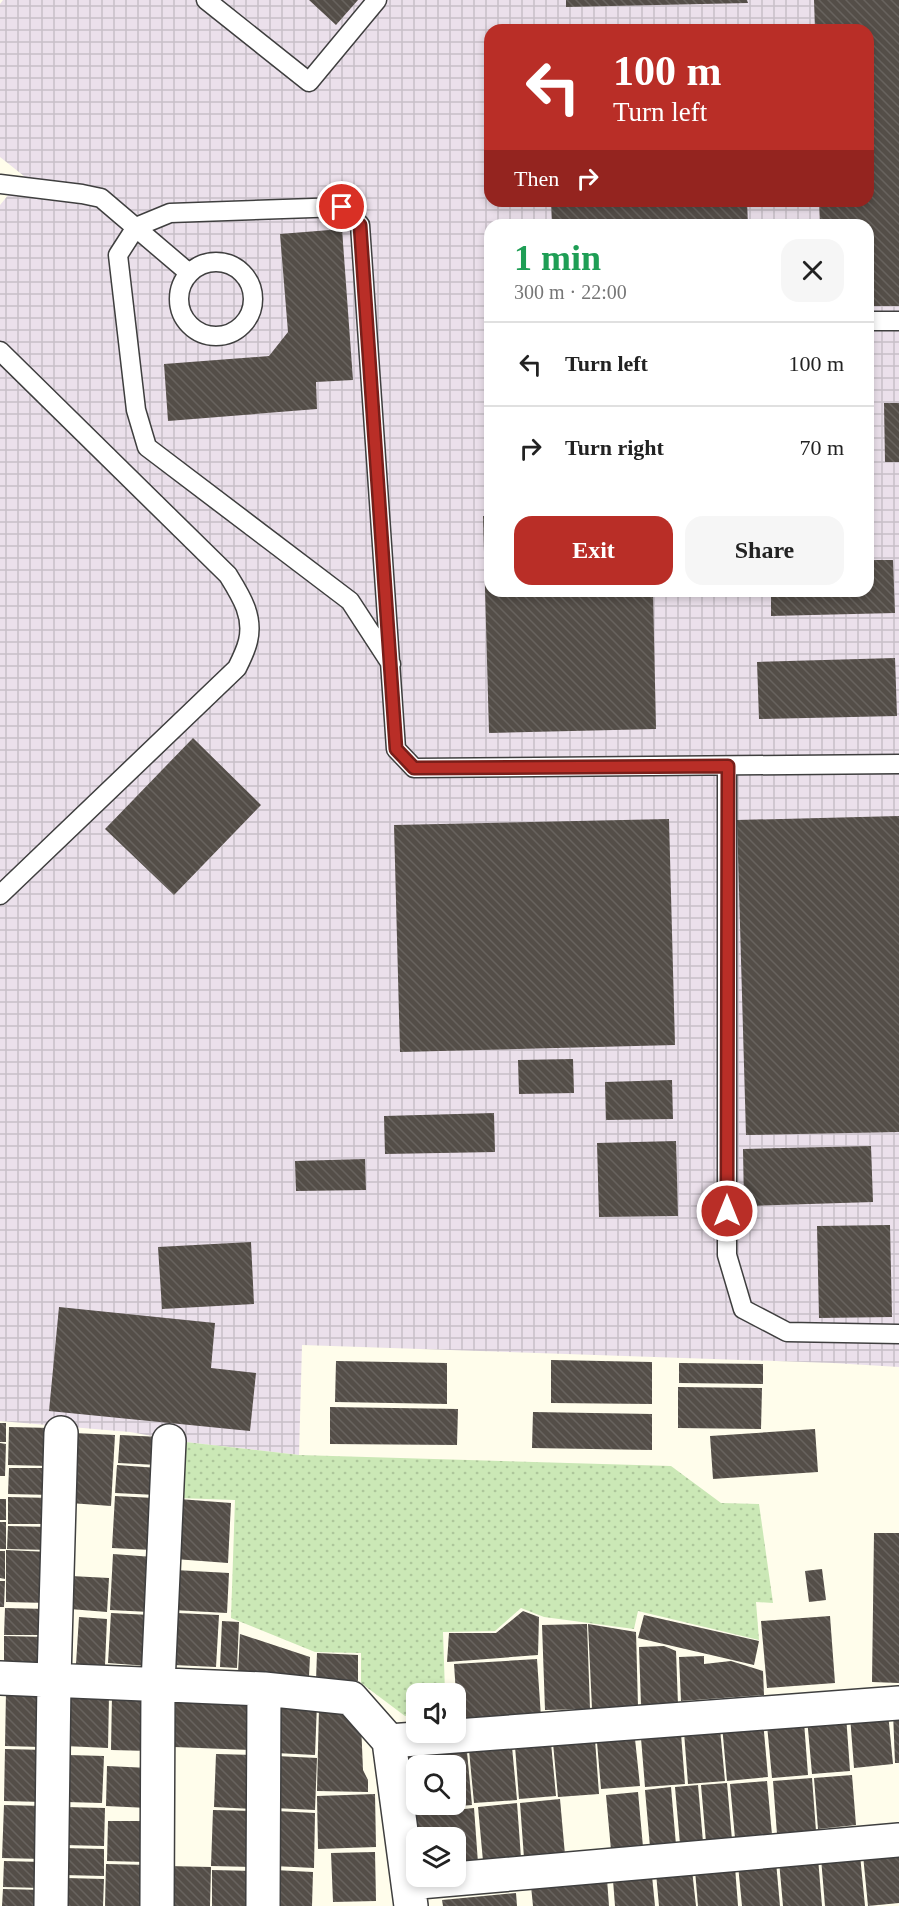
<!DOCTYPE html>
<meta charset="utf-8">
<style>
:root{--surface:#fff;--page:#f6f6f6;--text:#222;--muted:#767676;--line:#e0e0e0;--accent:#b92e27}
body{margin:0;font-family:"Times New Roman",serif;background:var(--page);color:var(--text);height:100vh;display:flex;flex-direction:column;font-size:22px;white-space:nowrap}
*{box-sizing:border-box;margin:0}
p{font-size:20px;color:var(--muted)}
.icon{flex:none;width:33px;height:33px;fill:none;stroke:currentColor;stroke-width:2;stroke-linecap:round;stroke-linejoin:round}
.map{position:relative;flex:1;overflow:hidden}
.panel{position:absolute;left:484px;top:219px;width:390px;height:378px;display:flex;flex-direction:column;background:var(--surface);border-radius:18px;box-shadow:0 3px 9px #0003}
.panel>*{flex:none}
.guide{position:absolute;left:484px;top:24px;width:390px;height:183px;border-radius:18px;box-shadow:0 3px 9px #0003;background:#b92e27;color:#fff;overflow:hidden}
.fabs{position:absolute;left:406px;top:1683px;display:grid;gap:12px}
.fabs a{display:grid;place-items:center;width:60px;height:60px;border-radius:12px;background:var(--surface);box-shadow:0 3px 9px #0003;font-size:30px}
.pin{position:absolute;display:grid;place-items:center;width:51px;height:51px;color:#fff;margin:-26px;border:3px solid #fff;border-radius:50%;box-shadow:0 2px 6px #0007}
.me{position:absolute;width:66px;margin:-33px;rotate:0deg;stroke-linejoin:round;filter:drop-shadow(0 0 4px #0008)}
.turn{display:flex;align-items:center;gap:21px;height:126px;padding:0 30px;font-size:27px}
.turn .icon{width:78px;height:78px;stroke-width:2.5}
.turn b{display:block;font-size:42px;line-height:51px}
.then{display:flex;align-items:center;height:57px;padding:0 30px;background:#0003;gap:12px;font-size:22px}
.round{display:grid;place-items:center;flex:none;width:63px;height:63px;border-radius:18px;background:var(--page)}
.headline{display:flex;align-items:center;justify-content:space-between;height:102px;padding:0 30px}
h1{font-size:36px;font-weight:600;line-height:45px;color:#1e9e55}
.primary-button{display:flex;gap:12px;margin-top:auto;padding:12px 30px}
.primary-button a{flex:1;height:69px;border-radius:18px;background:var(--accent);color:#fff;font-size:24px;font-weight:600;line-height:69px;text-align:center}
.primary-button a+a{background:var(--page);color:var(--text)}
ul{padding:0;list-style:none}
li{display:flex;align-items:center;gap:18px;height:84px;padding:0 30px;border-top:2px solid var(--line)}
li div{flex:1}
li b{display:block;font-size:22px}
li em{font-style:normal}
.map>svg:first-child{display:block}
.industrial{fill:url(#industrial-grid);fill-rule:evenodd}
.grass{fill:url(#grass-dots)}
.building{fill:url(#building-back-hatch);fill-rule:evenodd}
.lines{fill:none;stroke-linecap:round;stroke-linejoin:round}
.lane-casing{stroke:#3f3f3f;stroke-width:21}
.street-casing{stroke:#3f3f3f;stroke-width:36}
.lane{stroke:#fff;stroke-width:18}
.street{stroke:#fff;stroke-width:33}
.route-casing{stroke:#781e19;stroke-width:15}
.route{stroke:#b92e27;stroke-width:10}
</style>
<div class="map">
<svg width="899" height="1906" viewBox="0 0 899 1906">
<defs>
<pattern id="industrial-grid" width="8" height="8" patternUnits="userSpaceOnUse" patternTransform="scale(1.5)"><rect width="8" height="8" fill="#ebe0eb"/><path d="M0 4h8M4 0v8" fill="none" stroke="#c8bfc8"/></pattern>
<pattern id="grass-dots" width="8" height="8" patternUnits="userSpaceOnUse" patternTransform="scale(1.5)"><rect width="8" height="8" fill="#cbe8b6"/><path d="M2 2h.1M6 6h.1" fill="none" stroke="#adc69b" stroke-width="1.8" stroke-linecap="round"/></pattern>
<pattern id="building-back-hatch" width="6" height="6" patternUnits="userSpaceOnUse" patternTransform="scale(1.5)"><rect width="6" height="6" fill="#544e48"/><path d="M-1 5l2 2M0 0l6 6M5-1l2 2" fill="none" stroke="#68635e"/></pattern>
</defs>
<rect width="100%" height="100%" fill="#fffdeb"/>
<!-- industrial -->
<path class="industrial" d="M 3,0 L 899,0 L 899,1367 L 833,1363 L 302,1345 L 299,1455 L 185,1442 L 130,1432 L 0,1421 L 0,205 L 24,176 L 0,157 L 0,4 ZM 490,30 L 868,30 L 868,201 L 490,201 ZM 490,225 L 868,225 L 868,591 L 490,591 Z"/>
<!-- grass -->
<path class="grass" d="M 185,1442 L 299,1455 L 671,1466 L 721,1503 L 759,1504 L 773,1603 L 756,1602 L 759,1640 L 638,1611 L 634,1629 L 544,1617 L 521,1608 L 495,1631 L 443,1632 L 445,1693 L 417,1694 L 417,1716 L 405,1716 L 361,1683 L 361,1653 L 315,1652 L 231,1618 L 235,1500 L 178,1498 Z"/>
<!-- building -->
<path class="building" d="M 309,0 L 358,0 L 336,25 Z
M 566,0 L 747,0 L 748,3 L 566,7 Z
M 814,0 L 899,0 L 899,306 L 868,306 L 868,225 L 820,225 L 819,201 L 868,201 L 868,30 L 815,30 Z
M 551,201 L 747,201 L 748,225 L 552,225 Z
M 342,229 L 353,380 L 316,382 L 317,409 L 168,421 L 164,364 L 269,356 L 288,332 L 280,234 Z
M 884,403 L 899,403 L 899,462 L 885,462 Z
M 483,516 L 490,516 L 490,591 L 653,591 L 656,729 L 489,733 Z
M 868,560 L 893,560 L 895,613 L 771,616 L 771,591 L 868,591 Z
M 895,658 L 897,716 L 759,719 L 757,662 Z
M 193,738 L 261,805 L 174,895 L 105,829 Z
M 899,816 L 899,1132 L 746,1135 L 737,820 Z
M 669,819 L 675,1045 L 400,1052 L 394,825 Z
M 573,1059 L 574,1093 L 519,1094 L 518,1060 Z
M 672,1080 L 673,1119 L 606,1120 L 605,1082 Z
M 494,1113 L 495,1152 L 385,1154 L 384,1116 Z
M 676,1141 L 678,1216 L 599,1217 L 597,1143 Z
M 871,1146 L 873,1202 L 744,1206 L 743,1149 Z
M 365,1159 L 366,1190 L 296,1191 L 295,1161 Z
M 890,1225 L 892,1317 L 819,1318 L 817,1226 Z
M 251,1242 L 254,1304 L 162,1309 L 158,1247 Z
M 59,1307 L 215,1323 L 211,1368 L 256,1373 L 250,1431 L 49,1411 Z
M 551,1360 L 652,1362 L 652,1404 L 551,1403 Z
M 336,1361 L 447,1363 L 447,1404 L 335,1402 Z
M 679,1363 L 763,1364 L 763,1384 L 679,1383 Z
M 678,1387 L 762,1388 L 761,1429 L 678,1428 Z
M 330,1407 L 458,1409 L 457,1445 L 330,1444 Z
M 533,1412 L 652,1414 L 652,1450 L 532,1448 Z
M 0,1423 L 6,1423 L 6,1442 L 0,1442 Z
M 9,1427 L 52,1428 L 51,1466 L 8,1465 Z
M 815,1429 L 818,1472 L 713,1479 L 710,1436 Z
M 74,1433 L 115,1435 L 111,1506 L 70,1503 Z
M 120,1435 L 160,1437 L 158,1465 L 118,1463 Z
M 0,1443 L 6,1444 L 5,1476 L 0,1476 Z
M 117,1465 L 158,1468 L 157,1495 L 115,1493 Z
M 9,1468 L 53,1468 L 53,1495 L 8,1494 Z
M 115,1496 L 154,1498 L 152,1550 L 112,1548 Z
M 8,1497 L 52,1498 L 52,1524 L 8,1524 Z
M 0,1499 L 6,1499 L 6,1520 L 0,1520 Z
M 179,1499 L 231,1503 L 228,1563 L 175,1559 Z
M 0,1522 L 6,1522 L 6,1549 L 0,1549 Z
M 8,1526 L 50,1527 L 49,1550 L 7,1549 Z
M 874,1533 L 899,1533 L 899,1683 L 872,1682 Z
M 6,1550 L 49,1552 L 48,1603 L 6,1602 Z
M 0,1551 L 5,1551 L 5,1579 L 0,1578 Z
M 113,1554 L 153,1557 L 150,1612 L 110,1610 Z
M 822,1569 L 826,1600 L 809,1602 L 805,1571 Z
M 175,1570 L 229,1573 L 227,1613 L 173,1610 Z
M 71,1576 L 109,1578 L 107,1612 L 70,1609 Z
M 0,1581 L 5,1581 L 4,1607 L 0,1607 Z
M 5,1608 L 47,1609 L 46,1635 L 4,1635 Z
M 523,1611 L 539,1617 L 538,1655 L 447,1662 L 449,1633 L 496,1633 Z
M 111,1613 L 150,1615 L 148,1666 L 108,1663 Z
M 177,1613 L 219,1615 L 216,1667 L 174,1665 Z
M 644,1615 L 759,1641 L 754,1665 L 638,1638 Z
M 830,1616 L 835,1683 L 767,1688 L 761,1621 Z
M 79,1617 L 107,1619 L 105,1665 L 76,1664 Z
M 222,1621 L 239,1622 L 237,1668 L 220,1667 Z
M 587,1624 L 590,1709 L 545,1710 L 542,1625 Z
M 588,1624 L 636,1632 L 638,1707 L 592,1709 Z
M 240,1634 L 310,1657 L 309,1676 L 238,1672 Z
M 4,1636 L 47,1637 L 46,1666 L 4,1665 Z
M 664,1646 L 676,1651 L 678,1705 L 641,1706 L 639,1647 Z
M 317,1653 L 358,1655 L 358,1681 L 316,1680 Z
M 704,1656 L 704,1664 L 731,1661 L 763,1671 L 764,1695 L 681,1701 L 679,1657 Z
M 537,1659 L 541,1717 L 458,1723 L 454,1664 Z
M 6,1692 L 43,1693 L 41,1747 L 5,1746 Z
M 66,1695 L 109,1696 L 108,1748 L 65,1746 Z
M 112,1695 L 151,1695 L 150,1751 L 111,1750 Z
M 176,1696 L 253,1699 L 251,1750 L 174,1747 Z
M 278,1701 L 317,1703 L 315,1755 L 276,1753 Z
M 319,1708 L 338,1708 L 339,1714 L 356,1718 L 361,1723 L 363,1770 L 368,1780 L 368,1792 L 317,1791 Z
M 893,1712 L 899,1712 L 899,1763 L 895,1763 Z
M 888,1713 L 893,1764 L 854,1768 L 850,1716 Z
M 846,1715 L 850,1771 L 812,1774 L 807,1718 Z
M 763,1721 L 768,1777 L 727,1781 L 722,1725 Z
M 804,1722 L 808,1775 L 772,1778 L 767,1725 Z
M 720,1729 L 725,1781 L 688,1784 L 684,1732 Z
M 681,1734 L 685,1784 L 645,1787 L 641,1738 Z
M 635,1739 L 640,1786 L 601,1789 L 597,1742 Z
M 595,1740 L 599,1794 L 558,1797 L 553,1743 Z
M 551,1743 L 556,1796 L 519,1799 L 515,1746 Z
M 512,1747 L 517,1800 L 474,1803 L 469,1750 Z
M 5,1749 L 45,1750 L 44,1802 L 4,1801 Z
M 467,1752 L 472,1805 L 411,1810 L 407,1757 ZM 417,1766 L 456,1766 L 456,1805 L 417,1804 Z
M 216,1754 L 254,1755 L 253,1809 L 214,1807 Z
M 68,1755 L 104,1756 L 102,1803 L 66,1802 Z
M 276,1756 L 317,1758 L 315,1810 L 274,1808 Z
M 107,1766 L 149,1768 L 148,1808 L 106,1806 Z
M 852,1775 L 856,1825 L 818,1829 L 814,1778 Z
M 812,1778 L 816,1831 L 777,1834 L 773,1781 Z
M 767,1781 L 772,1835 L 735,1838 L 730,1784 Z
M 727,1783 L 732,1840 L 706,1842 L 701,1785 Z
M 698,1785 L 703,1842 L 680,1844 L 675,1787 Z
M 671,1787 L 676,1845 L 650,1847 L 645,1790 Z
M 638,1792 L 643,1847 L 611,1850 L 606,1795 Z
M 375,1794 L 376,1847 L 318,1849 L 317,1796 Z
M 560,1799 L 565,1855 L 524,1858 L 520,1803 Z
M 517,1803 L 521,1858 L 483,1861 L 478,1807 Z
M 4,1805 L 43,1806 L 42,1859 L 2,1858 Z
M 65,1807 L 105,1808 L 104,1846 L 64,1845 Z
M 474,1808 L 478,1863 L 456,1865 L 456,1838 L 418,1838 L 416,1814 Z
M 213,1810 L 254,1811 L 253,1867 L 211,1866 Z
M 276,1811 L 315,1813 L 314,1868 L 274,1866 Z
M 108,1821 L 148,1821 L 146,1862 L 107,1861 Z
M 63,1848 L 104,1849 L 104,1876 L 63,1875 Z
M 375,1852 L 376,1901 L 333,1902 L 331,1853 Z
M 899,1852 L 899,1903 L 868,1906 L 863,1855 Z
M 860,1855 L 865,1906 L 825,1906 L 821,1858 Z
M 818,1858 L 822,1906 L 783,1906 L 779,1861 Z
M 4,1861 L 42,1862 L 42,1888 L 3,1887 Z
M 776,1862 L 780,1906 L 742,1906 L 738,1865 Z
M 106,1864 L 149,1865 L 148,1906 L 105,1906 Z
M 167,1866 L 211,1867 L 210,1906 L 166,1906 Z
M 735,1867 L 738,1906 L 698,1906 L 695,1870 Z
M 212,1870 L 253,1871 L 252,1906 L 212,1906 Z
M 274,1870 L 313,1872 L 312,1906 L 273,1906 Z
M 692,1870 L 696,1906 L 659,1906 L 656,1873 Z
M 652,1876 L 655,1906 L 615,1906 L 613,1880 Z
M 66,1878 L 104,1879 L 103,1906 L 65,1906 Z
M 607,1879 L 609,1906 L 533,1906 L 531,1886 Z
M 3,1889 L 42,1890 L 41,1906 L 2,1906 Z
M 516,1893 L 517,1906 L 443,1906 L 442,1900 Z"/>
<g class="lines">
<!-- lane casing -->
<g class="lane-casing">
<path id="lane" d="M 206,0 L 309,82 L 377,0
M 0,184 L 82,194 L 101,198 L 189,273
M179 299a37 37 0 1 1 74 0a37 37 0 1 1-74 0Z
M 868,321 L 899,321
M 0,351 L 228,575 C 241,596 254,616 248,641 C 246,650 241,660 237,668 L 0,895
M 391,664 L 350,601 L 147,447 L 136,410 L 118,255 L 136,227 L 170,213 L 342,207 L 360,225 L 396,749 L 414,768 L 899,764
M 727,766 L 727,1255 L 743,1309 L 787,1332 L 899,1334"/>
</g>
<!-- street casing -->
<g class="street-casing">
<path id="street" d="M 0,1678 L 264,1689 L 351,1698 L 389,1741 L 411,1906
M 389,1741 L 899,1703
M 408,1883 L 899,1840
M 51,1906 L 54,1679 L 61,1433
M 157,1906 L 158,1684 L 169,1441
M 263,1906 L 264,1689"/>
</g>
<!-- lane -->
<use href="#lane" class="lane"/>
<!-- street -->
<use href="#street" class="street"/>
</g>
<g class="lines">
<!-- route casing -->
<g class="route-casing">
<path id="route" d="M 342,207 L 360,225 L 396,749 L 414,768 L 728,766 L 727,1211"/>
</g>
<!-- route -->
<use href="#route" class="route"/>
</g>
</svg>
<div class="fabs">
<a><svg class="icon" aria-label="sound" viewBox="0 0 24 24"><path d="M4 9h4l5-4v14l-5-4H4zM17 9q2 3 0 6"/></svg></a>
<a><svg class="icon" aria-label="search" viewBox="0 0 24 24"><circle cx="10" cy="10" r="6"/><path d="M15 15l6 6"/></svg></a>
<a><svg class="icon" aria-label="layers" viewBox="0 0 24 24"><path d="M12 4l9 5-9 5-9-5zM3 14l9 5 9-5"/></svg></a>
</div>
<div class="pin" style="left:342px;top:207px;background:#d93025"><svg class="icon" aria-label="arrive" viewBox="0 0 24 24"><path d="M6 21V4h12l-3 4 3 4H6"/></svg></div>
<svg class="me" style="left:727px;top:1211px" viewBox="-20 -20 40 40"><circle r="17" fill="#b92e27" stroke="#fff" stroke-width="3"/><path d="M0-11L8 9 0 5-8 9z" fill="#fff"/></svg>
<div class="guide">
<div class="turn"><svg class="icon" aria-label="left" viewBox="0 0 24 24"><path d="M17 20v-9H6M10 6l-5 5 5 5"/></svg><div><b>100 m</b>Turn left</div></div>
<div class="then">Then<svg class="icon" aria-label="right" viewBox="0 0 24 24"><path d="M7 20v-9h11M14 6l5 5-5 5"/></svg></div>
</div>
<section class="panel">
<div class="headline"><div><h1>1 min</h1><p>300 m · 22:00</p></div><a class="round"><svg class="icon" aria-label="close" viewBox="0 0 24 24"><path d="M6 6l12 12M18 6L6 18"/></svg></a></div>
<ul>
<li><svg class="icon" aria-label="left" viewBox="0 0 24 24"><path d="M17 20v-9H6M10 6l-5 5 5 5"/></svg><div><b>Turn left</b></div><em>100 m</em></li>
<li><svg class="icon" aria-label="right" viewBox="0 0 24 24"><path d="M7 20v-9h11M14 6l5 5-5 5"/></svg><div><b>Turn right</b></div><em>70 m</em></li>
</ul>
<div class="primary-button"><a>Exit</a><a>Share</a></div>
</section>
</div>
